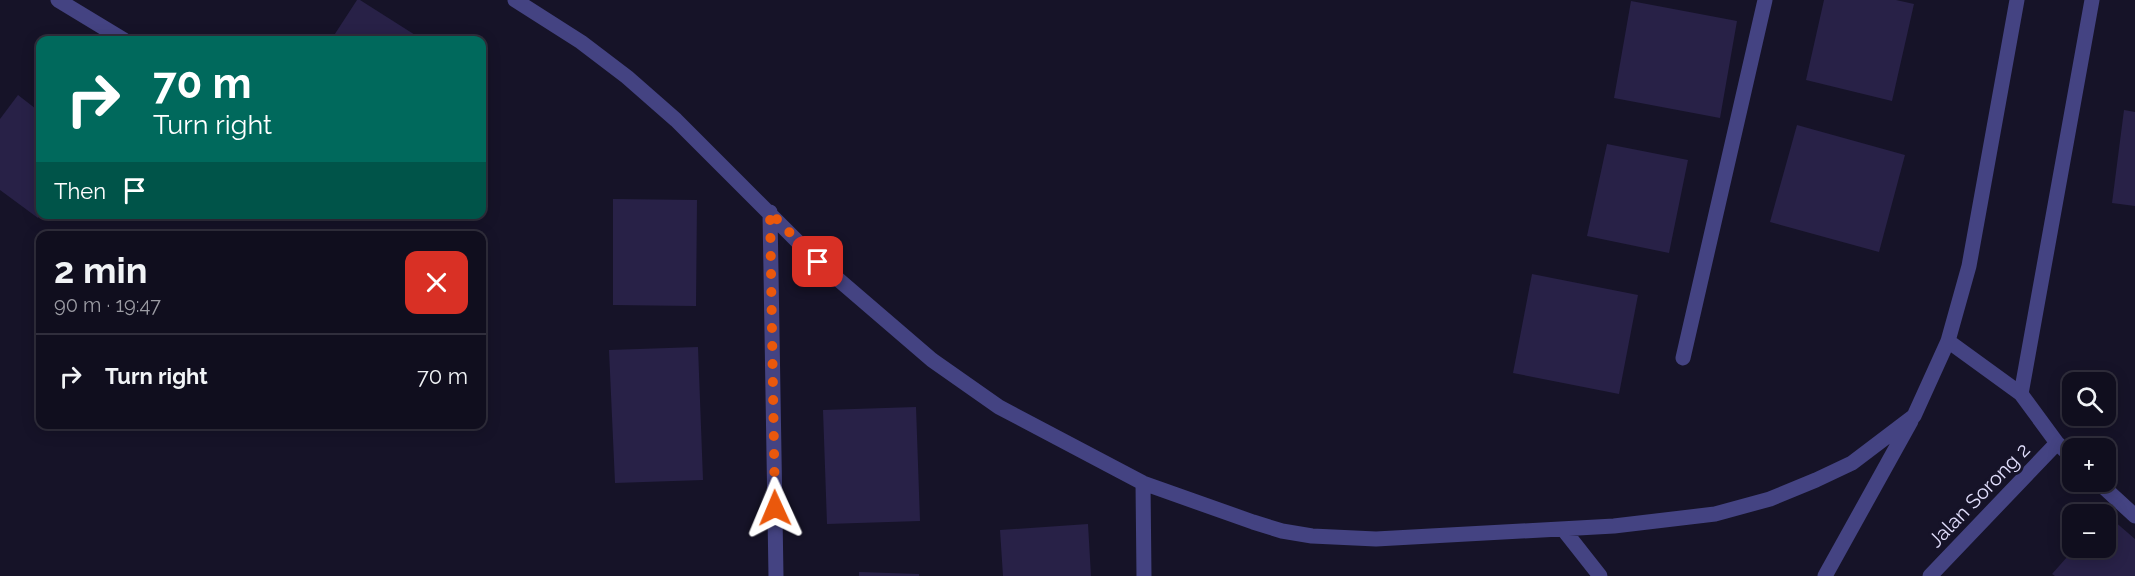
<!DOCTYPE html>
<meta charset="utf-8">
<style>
:root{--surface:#100e1e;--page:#1e1c2b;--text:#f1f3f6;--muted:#9c9ca4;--line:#302e3c}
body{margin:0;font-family:Raleway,sans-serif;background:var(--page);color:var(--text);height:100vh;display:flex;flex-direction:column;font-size:22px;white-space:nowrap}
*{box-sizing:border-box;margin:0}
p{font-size:20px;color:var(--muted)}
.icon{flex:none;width:33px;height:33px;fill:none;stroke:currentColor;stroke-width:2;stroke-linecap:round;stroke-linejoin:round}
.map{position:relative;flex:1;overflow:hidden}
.drawer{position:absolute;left:36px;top:231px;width:450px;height:198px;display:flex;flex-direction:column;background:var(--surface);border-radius:12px;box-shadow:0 3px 15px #0003,0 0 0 2px var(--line)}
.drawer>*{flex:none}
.banner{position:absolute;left:36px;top:36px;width:450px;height:183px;border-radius:12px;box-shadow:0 3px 15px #0003,0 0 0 2px var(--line);background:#00695c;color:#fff;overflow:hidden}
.buttons{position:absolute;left:2062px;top:372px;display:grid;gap:12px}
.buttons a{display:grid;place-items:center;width:54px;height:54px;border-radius:12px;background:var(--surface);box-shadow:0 3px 15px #0003,0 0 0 2px var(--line);font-size:30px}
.pin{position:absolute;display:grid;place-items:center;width:51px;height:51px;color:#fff;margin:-26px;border-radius:12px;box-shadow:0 3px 9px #0006}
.me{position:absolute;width:66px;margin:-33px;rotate:359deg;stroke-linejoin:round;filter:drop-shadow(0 0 4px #0008)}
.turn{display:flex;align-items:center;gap:21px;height:126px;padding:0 18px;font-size:27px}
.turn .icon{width:78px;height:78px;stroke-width:2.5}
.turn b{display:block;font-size:42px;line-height:51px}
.then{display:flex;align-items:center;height:57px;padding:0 18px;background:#0003;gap:12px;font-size:22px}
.round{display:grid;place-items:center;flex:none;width:63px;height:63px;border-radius:12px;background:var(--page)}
.head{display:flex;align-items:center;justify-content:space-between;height:102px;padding:0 18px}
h1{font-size:36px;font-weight:700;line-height:45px}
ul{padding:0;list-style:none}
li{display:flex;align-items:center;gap:18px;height:84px;padding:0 18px;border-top:2px solid var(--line)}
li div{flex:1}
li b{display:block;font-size:22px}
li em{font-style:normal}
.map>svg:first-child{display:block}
.building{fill:#282147}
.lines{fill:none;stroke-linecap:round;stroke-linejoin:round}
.minor{stroke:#444382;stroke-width:15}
.route{stroke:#ea580c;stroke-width:10;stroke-dasharray:0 18}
.labels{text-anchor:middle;stroke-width:6;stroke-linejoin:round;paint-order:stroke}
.street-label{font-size:20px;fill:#e1defc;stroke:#161328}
</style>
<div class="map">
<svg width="2135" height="576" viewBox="0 0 2135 576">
<rect width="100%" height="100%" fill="#161328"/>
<!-- building -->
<path class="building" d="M 357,0 L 360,0 L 423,40 L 331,40 Z
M 1824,0 L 1896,0 L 1914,4 L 1892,101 L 1806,80 Z
M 1631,1 L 1737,21 L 1720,118 L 1614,98 Z
M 18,95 L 40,112 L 40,214 L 38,218 L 0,190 L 0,119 Z
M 2124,110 L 2135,112 L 2135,206 L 2112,203 Z
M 1797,125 L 1905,155 L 1879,252 L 1770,222 Z
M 1607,144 L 1688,160 L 1669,253 L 1587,236 Z
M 613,199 L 697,200 L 696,306 L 613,305 Z
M 1532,274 L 1638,295 L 1619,394 L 1513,373 Z
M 698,347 L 703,480 L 615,483 L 609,350 Z
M 916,407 L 920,521 L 827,524 L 823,410 Z
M 2106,514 L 2135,539 L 2135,576 L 2055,576 L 2052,574 L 2075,548 L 2106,548 Z
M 1088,524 L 1091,576 L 1003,576 L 1000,530 Z
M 859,572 L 919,574 L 919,576 L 859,576 Z"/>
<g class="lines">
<!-- minor -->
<path class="minor" d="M 58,0 L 124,40
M 515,0 L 581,42 L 627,77 L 676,120 L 818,262 L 932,360 L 999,407 L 1143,483 L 1253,522 L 1282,531 L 1312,536 L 1376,539 L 1614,526 L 1715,514 L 1770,499 L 1816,480 L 1852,463 L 1914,416 L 1948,341 L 1969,266 L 2017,0
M 770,212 L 776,576
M 1948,341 L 2021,394 L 2057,443 L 2073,458
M 1683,358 L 1765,0
M 2021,394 L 2092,0
M 2098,482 L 2135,516
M 1143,483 L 1144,576
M 1563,529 L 1600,576
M 1825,576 L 1911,421
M 1930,576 L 2057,443"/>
</g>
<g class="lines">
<!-- route -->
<path class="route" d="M 775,508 L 770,212 L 818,262"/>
</g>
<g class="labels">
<!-- street labels -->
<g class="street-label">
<text transform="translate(1979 495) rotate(-46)" y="7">Jalan Sorong 2</text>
</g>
</g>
</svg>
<div class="buttons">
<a><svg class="icon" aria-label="search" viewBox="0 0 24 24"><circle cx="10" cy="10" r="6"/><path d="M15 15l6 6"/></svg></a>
<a>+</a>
<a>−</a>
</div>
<div class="pin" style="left:818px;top:262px;background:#d93025"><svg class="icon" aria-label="arrive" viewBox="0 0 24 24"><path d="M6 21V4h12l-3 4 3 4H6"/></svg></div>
<svg class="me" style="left:775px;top:508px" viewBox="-20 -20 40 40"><path d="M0-17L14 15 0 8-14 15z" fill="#ea580c" stroke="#fff" stroke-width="4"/></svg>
<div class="banner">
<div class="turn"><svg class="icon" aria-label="right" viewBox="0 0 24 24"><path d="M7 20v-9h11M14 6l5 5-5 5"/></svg><div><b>70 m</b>Turn right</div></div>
<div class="then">Then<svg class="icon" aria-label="arrive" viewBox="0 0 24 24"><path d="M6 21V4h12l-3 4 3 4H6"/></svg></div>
</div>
<section class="drawer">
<div class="head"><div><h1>2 min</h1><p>90 m · 19:47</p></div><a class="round" style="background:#d93025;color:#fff"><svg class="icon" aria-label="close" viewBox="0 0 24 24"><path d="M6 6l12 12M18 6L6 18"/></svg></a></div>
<ul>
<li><svg class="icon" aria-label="right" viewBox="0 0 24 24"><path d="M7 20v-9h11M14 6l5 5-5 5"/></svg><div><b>Turn right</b></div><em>70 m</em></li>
</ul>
</section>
</div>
